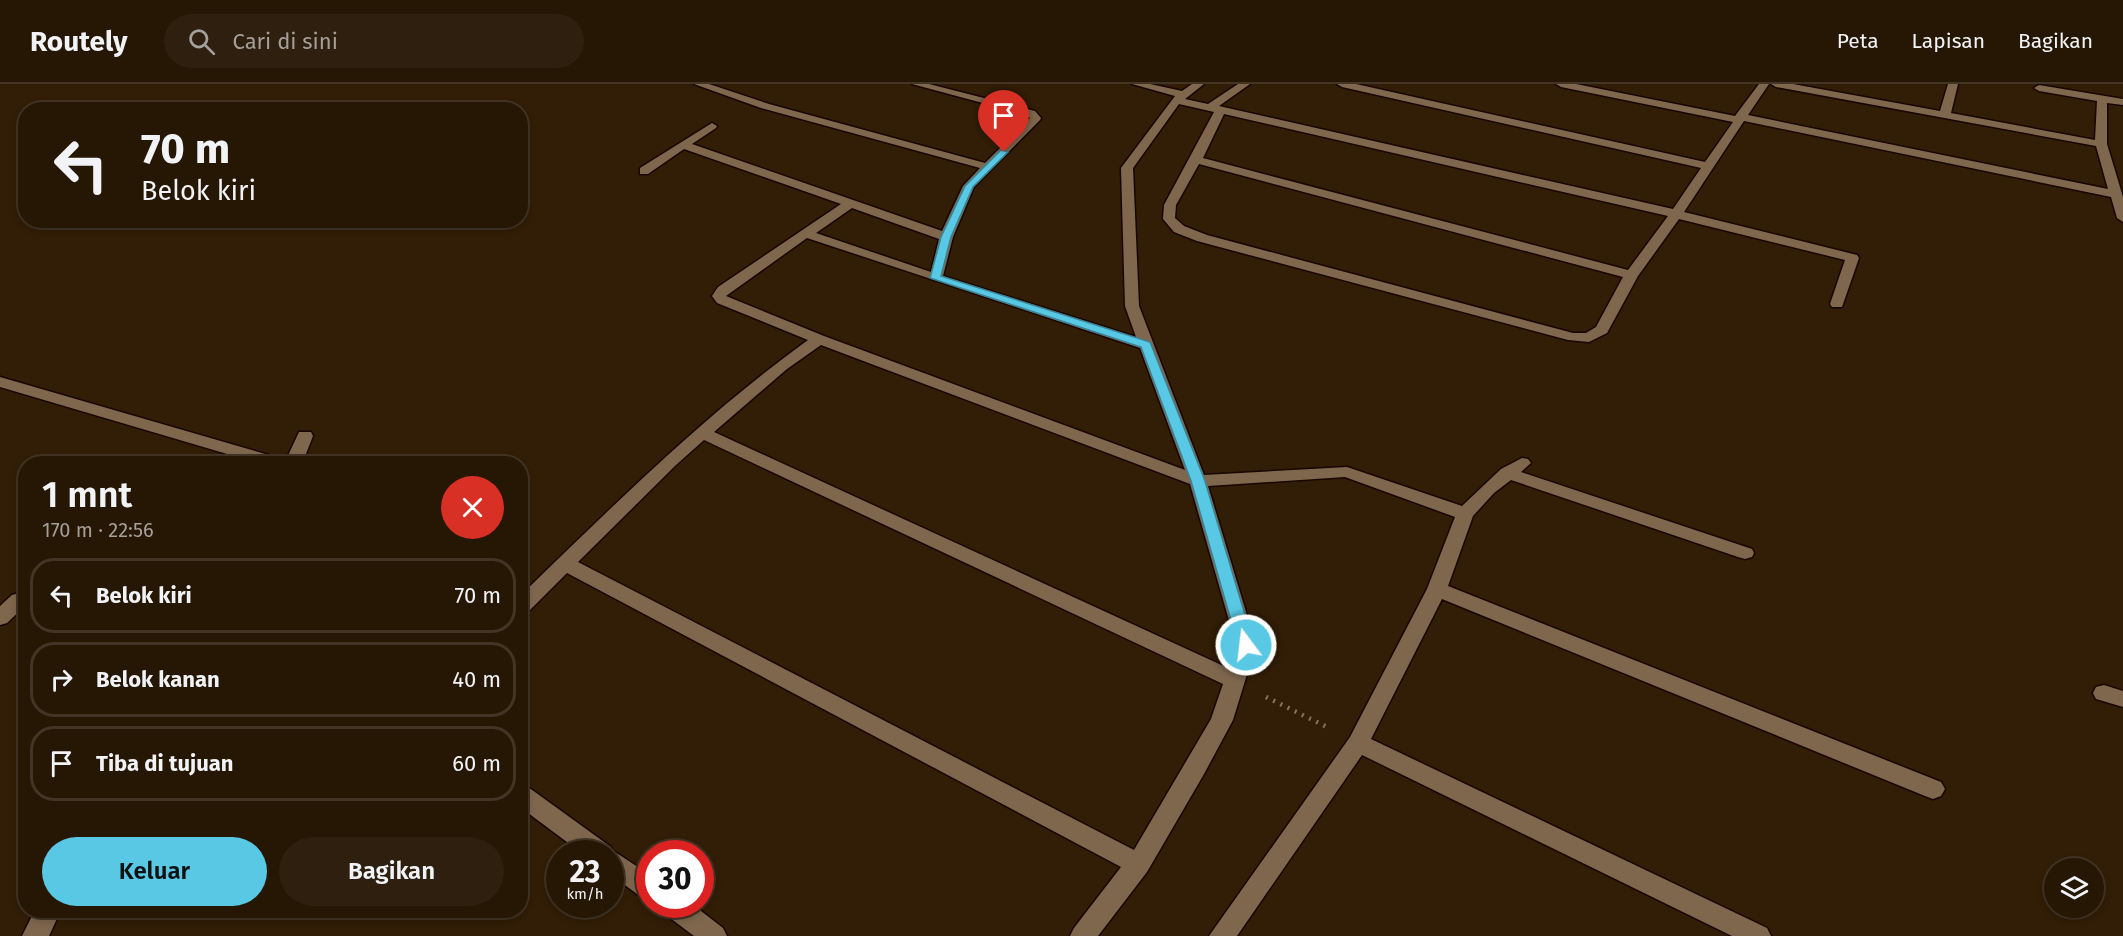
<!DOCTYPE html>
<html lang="id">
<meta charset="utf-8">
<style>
:root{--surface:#261604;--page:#2e1f0e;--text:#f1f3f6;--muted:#a49f9a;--line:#423526;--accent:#59c8e4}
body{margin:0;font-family:"Fira Sans",sans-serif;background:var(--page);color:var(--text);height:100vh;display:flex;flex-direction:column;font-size:22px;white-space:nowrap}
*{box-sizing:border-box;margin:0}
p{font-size:20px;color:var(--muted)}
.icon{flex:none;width:33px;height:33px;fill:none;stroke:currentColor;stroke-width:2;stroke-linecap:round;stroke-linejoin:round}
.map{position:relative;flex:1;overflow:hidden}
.panel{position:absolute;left:18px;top:372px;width:510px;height:462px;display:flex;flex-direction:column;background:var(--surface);border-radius:24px;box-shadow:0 3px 9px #0003,0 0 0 2px var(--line)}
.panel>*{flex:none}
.hud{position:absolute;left:18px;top:18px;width:510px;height:126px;border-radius:24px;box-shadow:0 3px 9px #0003,0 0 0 2px var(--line);background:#261604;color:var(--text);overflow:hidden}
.controls{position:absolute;left:2044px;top:774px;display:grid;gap:12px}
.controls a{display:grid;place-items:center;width:60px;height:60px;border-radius:50%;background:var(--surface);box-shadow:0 3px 9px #0003,0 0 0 2px var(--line);font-size:30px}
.speed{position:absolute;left:546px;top:756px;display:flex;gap:12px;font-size:30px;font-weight:700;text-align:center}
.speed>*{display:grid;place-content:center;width:78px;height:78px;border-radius:50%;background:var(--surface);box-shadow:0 3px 9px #0003,0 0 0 2px var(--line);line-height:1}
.speed small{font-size:15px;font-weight:400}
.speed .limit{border:9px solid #d22;background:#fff;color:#111}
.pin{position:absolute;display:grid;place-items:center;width:51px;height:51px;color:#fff;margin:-62px -26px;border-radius:50% 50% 50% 0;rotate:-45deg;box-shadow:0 0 6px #0007}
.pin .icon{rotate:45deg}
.me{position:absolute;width:66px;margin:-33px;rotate:345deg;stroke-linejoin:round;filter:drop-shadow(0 0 4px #0008)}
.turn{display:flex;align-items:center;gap:21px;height:126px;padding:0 24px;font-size:27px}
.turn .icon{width:78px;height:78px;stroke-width:2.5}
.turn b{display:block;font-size:42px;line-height:51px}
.round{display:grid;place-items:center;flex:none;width:63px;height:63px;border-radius:32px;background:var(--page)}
.head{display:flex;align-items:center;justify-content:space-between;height:102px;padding:0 24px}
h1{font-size:36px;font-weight:600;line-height:45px}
.action{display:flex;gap:12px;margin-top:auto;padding:12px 24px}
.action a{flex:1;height:69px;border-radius:36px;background:var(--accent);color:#111;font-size:24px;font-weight:600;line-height:69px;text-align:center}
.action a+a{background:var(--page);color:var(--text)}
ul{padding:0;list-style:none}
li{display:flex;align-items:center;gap:18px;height:75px;margin:0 12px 9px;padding:0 12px;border:3px solid var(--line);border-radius:24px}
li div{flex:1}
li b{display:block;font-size:22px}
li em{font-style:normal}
header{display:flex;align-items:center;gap:36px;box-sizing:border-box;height:84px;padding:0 30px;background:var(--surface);border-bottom:2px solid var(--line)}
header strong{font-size:28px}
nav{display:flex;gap:33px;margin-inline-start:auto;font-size:21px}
.search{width:420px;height:54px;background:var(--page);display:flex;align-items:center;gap:15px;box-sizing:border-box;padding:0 21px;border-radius:33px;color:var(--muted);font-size:22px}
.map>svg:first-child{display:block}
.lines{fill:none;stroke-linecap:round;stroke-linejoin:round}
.minor-casing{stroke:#190600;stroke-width:3}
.path{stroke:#84725f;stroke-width:4.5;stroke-dasharray:2 6;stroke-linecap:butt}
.minor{fill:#7f674e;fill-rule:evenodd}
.route{fill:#59c8e4;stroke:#3a8294;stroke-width:1.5}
</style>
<header>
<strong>Routely</strong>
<div class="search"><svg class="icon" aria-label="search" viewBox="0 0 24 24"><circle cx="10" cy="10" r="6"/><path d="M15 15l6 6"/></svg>Cari di sini</div>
<nav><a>Peta</a><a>Lapisan</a><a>Bagikan</a></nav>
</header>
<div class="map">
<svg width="2123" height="852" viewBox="0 0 2123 852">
<rect width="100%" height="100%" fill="#321d06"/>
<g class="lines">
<!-- minor casing -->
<g class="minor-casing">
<path id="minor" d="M 694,0 L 709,0 L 769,20 L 985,79 L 1030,34 L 1027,31 L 912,0 L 929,0 L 1035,27 L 1041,34 L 1040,36 L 974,103 L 953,153 L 943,192 L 1136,253 L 1125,222 L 1121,84 L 1175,12 L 1132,0 L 1150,0 L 1182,7 L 1192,0 L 1204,0 L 1185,15 L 1208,20 L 1238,0 L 1250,0 L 1219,22 L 1673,125 L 1701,84 L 1342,3 L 1337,0 L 1356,0 L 1705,78 L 1733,38 L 1561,3 L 1556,0 L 1576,0 L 1735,32 L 1759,0 L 1769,0 L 1748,31 L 2108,105 L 2096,62 L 1776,3 L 1771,0 L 1793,0 L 1940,27 L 1948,0 L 1958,0 L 1951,29 L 2095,56 L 2097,17 L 2039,7 L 2034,4 L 2039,1 L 2123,15 L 2123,21 L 2107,19 L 2107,60 L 2123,113 L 2123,138 L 2117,134 L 2111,113 L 1744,37 L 1684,128 L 1857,171 L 1859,174 L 1842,223 L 1832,223 L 1830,220 L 1845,176 L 1679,135 L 1638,192 L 1607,249 L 1589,258 L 1568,256 L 1197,157 L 1174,148 L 1163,135 L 1164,121 L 1214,28 L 1179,20 L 1133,84 L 1139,222 L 1204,391 L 1347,383 L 1462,422 L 1501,385 L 1522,374 L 1528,375 L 1531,379 L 1521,388 L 1752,465 L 1754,469 L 1752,473 L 1745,475 L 1738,473 L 1511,396 L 1494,409 L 1473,432 L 1448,502 L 1941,698 L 1945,705 L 1941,712 L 1933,715 L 1925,712 L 1442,515 L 1371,655 L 1767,844 L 1771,852 L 1732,852 L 1362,671 L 1237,852 L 1209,852 L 1350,653 L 1427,505 L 1455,433 L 1345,393 L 1208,402 L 1256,561 L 1233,636 L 1204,690 L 1147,788 L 1098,852 L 1070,852 L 1074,844 L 1121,783 L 567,489 L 527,529 L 520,531 L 520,512 C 613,422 704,331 808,256 L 717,219 L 712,212 L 718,203 L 841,120 L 684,65 L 648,90 L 640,90 L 640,84 L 712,39 L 717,42 L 716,44 L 692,60 L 942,147 L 963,102 L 980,84 L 761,24 ZM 1224,30 L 1668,132 L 1628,186 L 1203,74 ZM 1199,80 L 1623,193 L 1596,243 L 1586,249 L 1573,249 L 1207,151 L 1184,142 L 1175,134 L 1176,121 ZM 852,124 L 939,155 L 931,188 L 816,149 ZM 807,154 L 1140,264 L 1185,386 L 824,252 L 726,212 ZM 821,261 L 1190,400 L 1236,561 L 1228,584 L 714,348 L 787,285 ZM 704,356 L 1223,600 L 1211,635 L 1134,766 L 578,478 L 676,381 Z
M 0,293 L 286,376 L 299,348 L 311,348 L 313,352 L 302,380 L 261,380 L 0,303 Z
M 19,509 L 26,511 L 26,521 L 7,539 L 0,541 L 0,522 L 12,511 Z
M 2104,601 L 2123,607 L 2123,623 L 2096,615 L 2093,609 L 2096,603 Z
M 520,701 L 528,703 L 611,763 L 612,766 L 650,791 L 650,816 L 641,813 L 610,790 L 610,770 L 583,770 L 520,723 Z
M 659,820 L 692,820 L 723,844 L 727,852 L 694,852 L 662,828 Z
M 35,826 L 61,826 L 49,852 L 22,852 Z"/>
</g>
<!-- path -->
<path class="path" d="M 1266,613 L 1327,643"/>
<!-- minor -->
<use href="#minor" class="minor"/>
</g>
<!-- route -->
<path class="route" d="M 1001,66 L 1008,68 L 973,103 L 951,153 L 941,192 L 1150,258 L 1205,397 L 1254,561 L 1251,565 L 1240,565 L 1238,561 L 1191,397 L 1141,263 L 930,194 L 941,153 L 965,102 Z"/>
</svg>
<div class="controls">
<a><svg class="icon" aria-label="layers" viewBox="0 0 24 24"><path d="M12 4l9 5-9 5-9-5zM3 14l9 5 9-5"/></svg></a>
</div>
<div class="speed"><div>23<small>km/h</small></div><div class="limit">30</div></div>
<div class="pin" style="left:1004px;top:68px;background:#d93025"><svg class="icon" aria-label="arrive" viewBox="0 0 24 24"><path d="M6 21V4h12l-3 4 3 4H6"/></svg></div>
<svg class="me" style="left:1246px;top:561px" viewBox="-20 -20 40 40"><circle r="17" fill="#59c8e4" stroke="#fff" stroke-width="3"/><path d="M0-11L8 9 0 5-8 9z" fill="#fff"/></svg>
<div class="hud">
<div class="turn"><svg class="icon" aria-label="left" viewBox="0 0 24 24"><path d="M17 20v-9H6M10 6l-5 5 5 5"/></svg><div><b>70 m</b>Belok kiri</div></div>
</div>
<section class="panel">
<div class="head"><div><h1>1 mnt</h1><p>170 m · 22:56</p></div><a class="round" style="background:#d93025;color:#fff"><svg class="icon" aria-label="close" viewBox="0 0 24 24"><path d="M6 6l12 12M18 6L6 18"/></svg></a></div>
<ul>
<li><svg class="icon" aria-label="left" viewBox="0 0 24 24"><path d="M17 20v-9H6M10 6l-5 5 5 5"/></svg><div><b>Belok kiri</b></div><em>70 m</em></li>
<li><svg class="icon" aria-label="right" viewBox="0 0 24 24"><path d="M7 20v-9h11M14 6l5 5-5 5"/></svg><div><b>Belok kanan</b></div><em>40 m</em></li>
<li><svg class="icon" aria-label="arrive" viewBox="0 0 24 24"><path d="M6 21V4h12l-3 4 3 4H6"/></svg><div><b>Tiba di tujuan</b></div><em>60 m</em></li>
</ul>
<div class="action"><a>Keluar</a><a>Bagikan</a></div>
</section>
</div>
